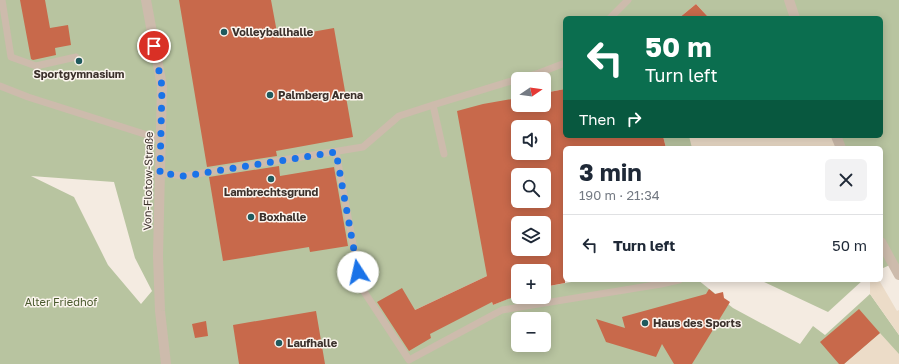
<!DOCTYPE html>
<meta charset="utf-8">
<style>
:root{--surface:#fff;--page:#f2f2f3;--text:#1f2937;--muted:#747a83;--line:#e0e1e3}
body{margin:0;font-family:"Golos Text",sans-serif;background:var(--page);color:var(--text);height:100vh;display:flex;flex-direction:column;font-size:15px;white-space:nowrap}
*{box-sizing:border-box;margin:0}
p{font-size:13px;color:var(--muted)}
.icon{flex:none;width:22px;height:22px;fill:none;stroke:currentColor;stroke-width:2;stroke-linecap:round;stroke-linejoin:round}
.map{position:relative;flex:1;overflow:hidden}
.side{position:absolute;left:563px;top:146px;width:320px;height:136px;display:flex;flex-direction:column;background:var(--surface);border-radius:6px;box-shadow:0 2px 10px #0003}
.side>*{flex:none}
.top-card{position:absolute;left:563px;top:16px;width:320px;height:122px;border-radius:6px;box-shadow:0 2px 10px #0003;background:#0b6e4f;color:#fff;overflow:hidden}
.needle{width:26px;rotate:77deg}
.tools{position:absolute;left:511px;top:72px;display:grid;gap:8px}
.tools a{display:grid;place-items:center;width:40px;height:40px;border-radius:6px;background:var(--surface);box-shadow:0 2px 10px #0003;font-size:20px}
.pin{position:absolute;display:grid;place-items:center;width:34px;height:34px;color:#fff;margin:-17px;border:2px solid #fff;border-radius:50%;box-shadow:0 1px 4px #0007}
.me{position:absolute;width:44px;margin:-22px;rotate:350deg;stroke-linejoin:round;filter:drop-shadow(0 0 3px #0008)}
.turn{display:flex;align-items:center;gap:14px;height:84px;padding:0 16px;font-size:18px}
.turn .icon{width:52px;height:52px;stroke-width:2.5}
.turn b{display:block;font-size:28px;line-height:34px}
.then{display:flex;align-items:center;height:38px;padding:0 16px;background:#0003;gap:8px;font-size:15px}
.round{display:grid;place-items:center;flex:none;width:42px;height:42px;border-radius:6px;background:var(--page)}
.overview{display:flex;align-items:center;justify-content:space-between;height:68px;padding:0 16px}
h1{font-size:24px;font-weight:700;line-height:30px}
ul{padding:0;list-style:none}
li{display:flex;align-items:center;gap:12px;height:60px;padding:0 16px;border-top:1px solid var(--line)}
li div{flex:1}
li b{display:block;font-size:15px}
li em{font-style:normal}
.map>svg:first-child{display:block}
.green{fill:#b8c4a0;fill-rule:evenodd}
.plaza{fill:#ecdcc8}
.building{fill:#c8694b;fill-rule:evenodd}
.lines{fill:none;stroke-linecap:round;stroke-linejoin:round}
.service{stroke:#cdbbac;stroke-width:7}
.minor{stroke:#cdbbac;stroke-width:10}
.tertiary{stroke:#cdbbac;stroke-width:10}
.route{stroke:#1a73e8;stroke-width:7;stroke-dasharray:0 12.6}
.poi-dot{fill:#1f5a5e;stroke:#fbf5ee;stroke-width:1.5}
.labels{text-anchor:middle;stroke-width:3;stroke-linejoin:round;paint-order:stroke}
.poi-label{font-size:11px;font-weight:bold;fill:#3b302b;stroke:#fbf5ee;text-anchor:start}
.street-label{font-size:11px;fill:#3b302b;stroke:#fbf5ee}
.park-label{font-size:11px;fill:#4a5a2e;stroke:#fbf5ee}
</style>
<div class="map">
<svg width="899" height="364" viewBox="0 0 899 364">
<rect width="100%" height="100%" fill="#f4ebe1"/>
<!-- green -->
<path class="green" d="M 0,0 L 899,0 L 899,275 L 892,264 L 881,269 L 881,148 L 666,148 L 663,136 L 881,136 L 881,18 L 709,18 L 696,4 L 679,18 L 565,18 L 565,89 L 544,93 L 544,79 L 518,79 L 518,101 L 487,276 L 415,310 L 492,302 L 493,305 L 515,296 L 515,293 L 518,292 L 518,297 L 544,297 L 544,287 L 582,280 L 698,280 L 733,308 L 800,344 L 813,326 L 825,335 L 870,294 L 899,335 L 899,364 L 0,364 ZM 31,176 L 114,182 L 135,258 L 152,291 L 141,304 L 108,265 L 74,197 ZM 518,319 L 544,319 L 544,345 L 518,345 Z
M 760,280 L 863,280 L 828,312 Z"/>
<!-- plaza -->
<path class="plaza" d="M 689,136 L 836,136 L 841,148 L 692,148 Z
M 870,280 L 879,280 L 897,311 L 899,310 L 899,335 L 870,294 Z
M 880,333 L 899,354 L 899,364 L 844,364 Z"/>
<!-- building -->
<path class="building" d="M 20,0 L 45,0 L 50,28 L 68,25 L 71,45 L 55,48 L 56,55 L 33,60 L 31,59 Z
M 179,0 L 271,0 L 278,38 L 334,28 L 353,137 L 276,151 L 277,156 L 207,167 Z
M 696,4 L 709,18 L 679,18 Z
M 565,89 L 565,136 L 663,136 L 666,148 L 565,148 L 565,283 L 544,287 L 544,271 L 518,271 L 518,292 L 515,293 L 516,296 L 493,305 L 492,302 L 430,334 L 431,338 L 409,351 L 377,302 L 402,288 L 415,310 L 487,276 L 457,111 L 483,104 L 518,98 L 518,105 L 544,105 L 544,93 ZM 518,127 L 544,127 L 544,153 L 518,153 ZM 518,175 L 544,175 L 544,201 L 518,201 ZM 518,223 L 544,223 L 544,249 L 518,249 Z
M 279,166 L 280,176 L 334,167 L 348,246 L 310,252 L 309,247 L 223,261 L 209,177 Z
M 709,289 L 715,294 L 723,292 L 724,298 L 730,302 L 692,364 L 674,364 L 662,344 L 656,357 L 606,342 L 596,319 L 625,328 L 622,317 L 706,294 Z
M 859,309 L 880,333 L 844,364 L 839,364 L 820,342 Z
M 316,311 L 325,364 L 239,364 L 233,325 Z
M 206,321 L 208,336 L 195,338 L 192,324 Z"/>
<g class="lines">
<!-- service -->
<path class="service" d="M 2,0 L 11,57 L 36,66 L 76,57
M 610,18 L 628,0
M 519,79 L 539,73 L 565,63
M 0,86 L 28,97 L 160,139
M 433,105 L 444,154
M 336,152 L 361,287 L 409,360 L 502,310 L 661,284 L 679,280
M 160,173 L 184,176 L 363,147 L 399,116 L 433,105 L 518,79"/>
<!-- minor -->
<path class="minor" d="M 146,0 L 162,86 L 158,256 L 160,311 L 166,364"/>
<!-- tertiary -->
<path class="tertiary" d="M 789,0 L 795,18
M 836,136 L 841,148
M 881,242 L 899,275"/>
</g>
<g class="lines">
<!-- route -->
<path class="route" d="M 154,46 L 162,86 L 160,173 L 184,176 L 336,152 L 358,272"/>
</g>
<!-- markers -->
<g class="poi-dot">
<circle cx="224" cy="32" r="4"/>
<circle cx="79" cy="61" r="4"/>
<circle cx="270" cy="95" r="4"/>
<circle cx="271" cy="179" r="4"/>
<circle cx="251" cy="217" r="4"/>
<circle cx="645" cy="323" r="4"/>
<circle cx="279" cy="343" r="4"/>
</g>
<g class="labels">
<!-- poi labels -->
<g class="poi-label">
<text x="232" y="36">Volleyballhalle</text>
<text x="79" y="78" text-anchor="middle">Sportgymnasium</text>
<text x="278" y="99">Palmberg Arena</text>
<text x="271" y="196" text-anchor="middle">Lambrechtsgrund</text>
<text x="259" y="221">Boxhalle</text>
<text x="653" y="327">Haus des Sports</text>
<text x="287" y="347">Laufhalle</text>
</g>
<!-- street labels -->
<g class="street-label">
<text transform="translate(148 181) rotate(-89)" y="4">Von-Flotow-Straße</text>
</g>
<!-- park labels -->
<g class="park-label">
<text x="61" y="306">Alter Friedhof</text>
</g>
</g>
</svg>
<div class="tools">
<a><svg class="needle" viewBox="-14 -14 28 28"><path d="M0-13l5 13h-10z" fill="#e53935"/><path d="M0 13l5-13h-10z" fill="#747a83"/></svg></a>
<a><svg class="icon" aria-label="sound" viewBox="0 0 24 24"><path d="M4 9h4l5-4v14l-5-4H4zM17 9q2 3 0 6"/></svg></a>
<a><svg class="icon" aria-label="search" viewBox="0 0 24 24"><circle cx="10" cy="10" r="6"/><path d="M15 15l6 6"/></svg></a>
<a><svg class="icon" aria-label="layers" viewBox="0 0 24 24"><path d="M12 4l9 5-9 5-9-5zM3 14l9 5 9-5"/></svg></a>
<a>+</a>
<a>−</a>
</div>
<div class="pin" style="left:154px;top:46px;background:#d93025"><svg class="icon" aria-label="arrive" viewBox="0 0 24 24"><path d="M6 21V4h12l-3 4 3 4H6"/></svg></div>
<svg class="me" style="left:358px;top:272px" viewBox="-20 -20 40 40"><circle r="19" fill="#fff"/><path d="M0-13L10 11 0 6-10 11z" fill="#1a73e8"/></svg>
<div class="top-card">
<div class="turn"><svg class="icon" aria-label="left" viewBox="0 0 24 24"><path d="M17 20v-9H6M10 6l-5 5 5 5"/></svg><div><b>50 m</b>Turn left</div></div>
<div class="then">Then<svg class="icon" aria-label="right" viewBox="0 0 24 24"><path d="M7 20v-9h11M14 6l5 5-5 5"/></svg></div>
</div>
<section class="side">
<div class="overview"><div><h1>3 min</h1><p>190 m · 21:34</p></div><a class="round"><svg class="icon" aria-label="close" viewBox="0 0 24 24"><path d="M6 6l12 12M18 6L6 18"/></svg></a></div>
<ul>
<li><svg class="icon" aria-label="left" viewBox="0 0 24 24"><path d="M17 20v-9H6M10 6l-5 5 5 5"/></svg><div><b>Turn left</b></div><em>50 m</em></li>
</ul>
</section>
</div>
